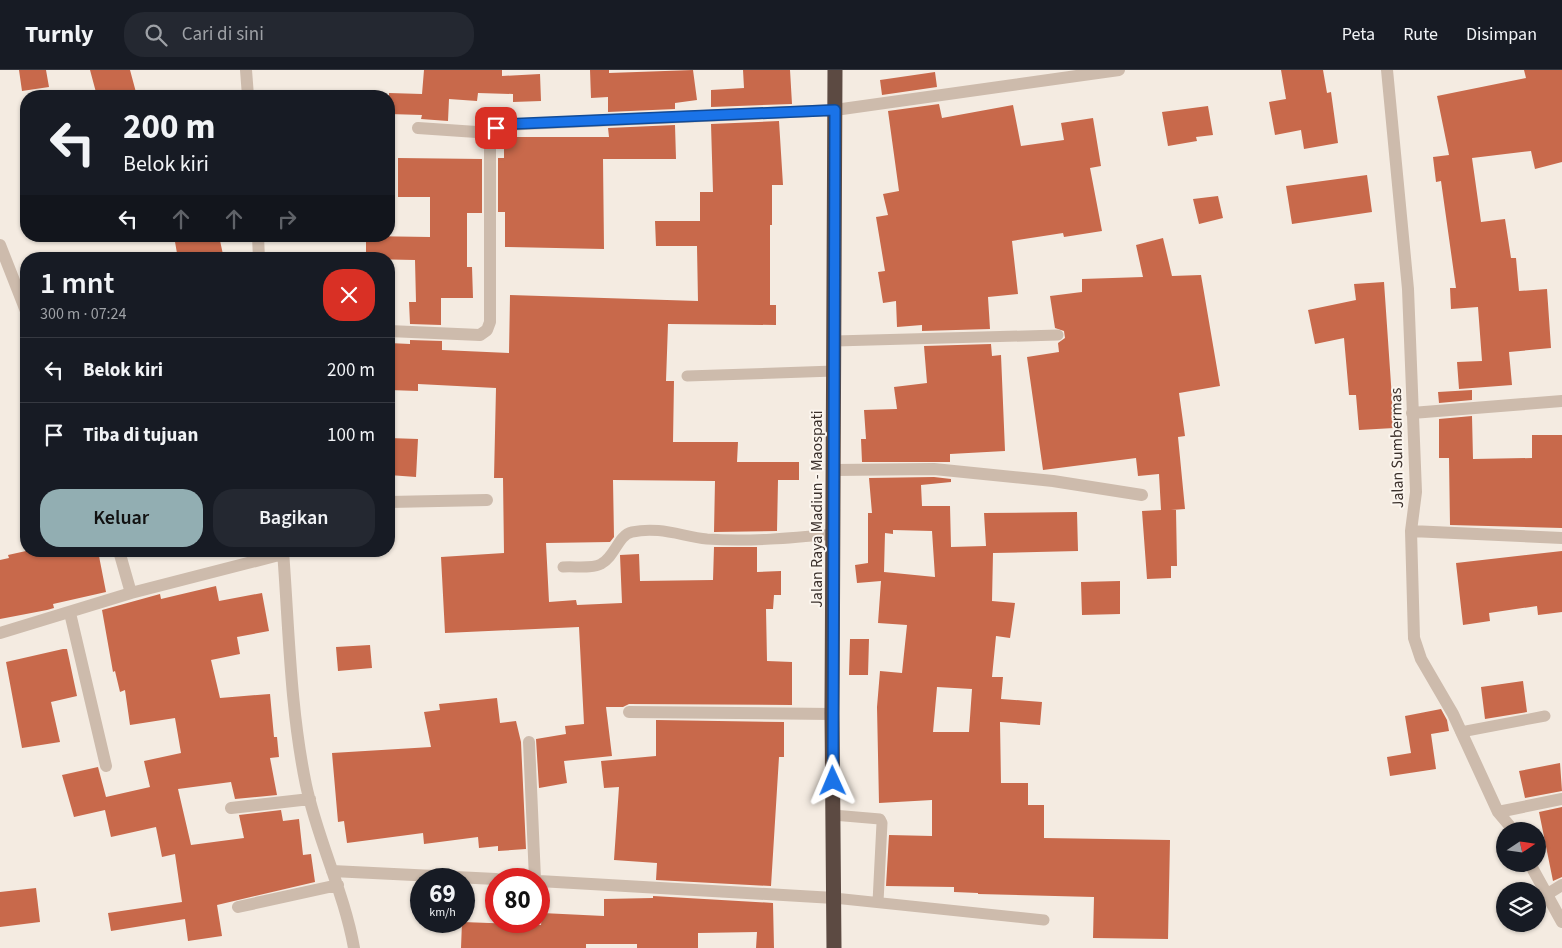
<!DOCTYPE html>
<html lang="id">
<meta charset="utf-8">
<style>
:root{--surface:#171b24;--page:#242831;--text:#f1f3f6;--muted:#9ea1a6;--line:#363941;--accent:#92aeb2}
body{margin:0;font-family:"Source Sans 3",sans-serif;background:var(--page);color:var(--text);height:100vh;display:flex;flex-direction:column;font-size:19px;white-space:nowrap}
*{box-sizing:border-box;margin:0}
p{font-size:16px;color:var(--muted)}
.icon{flex:none;width:28px;height:28px;fill:none;stroke:currentColor;stroke-width:2;stroke-linecap:round;stroke-linejoin:round}
.map{position:relative;flex:1;overflow:hidden}
.panel{position:absolute;left:20px;top:182px;width:375px;height:305px;display:flex;flex-direction:column;background:var(--surface);border-radius:20px;box-shadow:0 1px 4px #0004}
.panel>*{flex:none}
.banner{position:absolute;left:20px;top:20px;width:375px;height:152px;border-radius:20px;box-shadow:0 1px 4px #0004;background:#171b24;color:var(--text);overflow:hidden}
.needle{width:32px;rotate:77deg}
.controls{position:absolute;left:1496px;top:752px;display:grid;gap:10px}
.controls a{display:grid;place-items:center;width:50px;height:50px;border-radius:50%;background:var(--surface);box-shadow:0 1px 4px #0004;font-size:25px}
.speed{position:absolute;left:410px;top:798px;display:flex;gap:10px;font-size:25px;font-weight:700;text-align:center}
.speed>*{display:grid;place-content:center;width:65px;height:65px;border-radius:50%;background:var(--surface);box-shadow:0 1px 4px #0004;line-height:1}
.speed small{font-size:12px;font-weight:400}
.speed .limit{border:8px solid #d22;background:#fff;color:#111}
.pin{position:absolute;display:grid;place-items:center;width:42px;height:42px;color:#fff;margin:-21px;border-radius:10px;box-shadow:0 2px 8px #0006}
.me{position:absolute;width:55px;margin:-28px;rotate:359deg;stroke-linejoin:round;filter:drop-shadow(0 0 4px #0008)}
.turn{display:flex;align-items:center;gap:18px;height:105px;padding:0 20px;font-size:22px}
.turn .icon{width:65px;height:65px;stroke-width:2.5}
.turn b{display:block;font-size:35px;line-height:42px}
.lanes{display:flex;align-items:center;height:48px;padding:0 20px;background:#0003;justify-content:center;gap:25px;direction:ltr}
.lanes .off{opacity:.35}
.round{display:grid;place-items:center;flex:none;width:52px;height:52px;border-radius:20px;background:var(--page)}
.head{display:flex;align-items:center;justify-content:space-between;height:85px;padding:0 20px}
h1{font-size:30px;font-weight:600;line-height:38px}
.action{display:flex;gap:10px;margin-top:auto;padding:10px 20px}
.action a{flex:1;height:58px;border-radius:20px;background:var(--accent);color:#111;font-size:20px;font-weight:600;line-height:58px;text-align:center}
.action a+a{background:var(--page);color:var(--text)}
ul{padding:0;list-style:none}
li{display:flex;align-items:center;gap:15px;height:65px;padding:0 20px;border-top:1px solid var(--line)}
li div{flex:1}
li b{display:block;font-size:19px}
li em{font-style:normal}
header{display:flex;align-items:center;gap:30px;box-sizing:border-box;height:70px;padding:0 25px;background:var(--surface);border-bottom:1px solid var(--line)}
header strong{font-size:24px}
nav{display:flex;gap:28px;margin-inline-start:auto;font-size:18px}
.search{width:350px;height:45px;background:var(--page);display:flex;align-items:center;gap:12px;box-sizing:border-box;padding:0 18px;border-radius:20px;color:var(--muted);font-size:19px}
.map>svg:first-child{display:block}
.building{fill:#c8694b;fill-rule:evenodd}
.lines{fill:none;stroke-linecap:round;stroke-linejoin:round}
.lane{stroke:#cdbbac;stroke-width:11}
.street{stroke:#cdbbac;stroke-width:12}
.highway{stroke:#5c4a42;stroke-width:15}
.route-casing{stroke:#114b97;stroke-width:12}
.route{stroke:#1a73e8;stroke-width:9}
.labels{text-anchor:middle;stroke-width:4;stroke-linejoin:round;paint-order:stroke}
.street-label{font-size:16px;fill:#3b302b;stroke:#fbf5ee}
</style>
<header>
<strong>Turnly</strong>
<div class="search"><svg class="icon" aria-label="search" viewBox="0 0 24 24"><circle cx="10" cy="10" r="6"/><path d="M15 15l6 6"/></svg>Cari di sini</div>
<nav><a>Peta</a><a>Rute</a><a>Disimpan</a></nav>
</header>
<div class="map">
<svg width="1562" height="878" viewBox="0 0 1562 878">
<rect width="100%" height="100%" fill="#f4ebe1"/>
<!-- building -->
<path class="building" d="M 19,0 L 46,0 L 49,17 L 22,21 Z
M 90,0 L 130,0 L 137,26 L 97,26 Z
M 424,0 L 502,0 L 502,6 L 540,4 L 541,31 L 513,32 L 513,24 L 478,23 L 477,31 L 449,29 L 448,51 L 421,49 L 422,45 L 389,44 L 389,23 L 422,24 Z
M 590,0 L 609,0 L 609,3 L 693,0 L 697,30 L 675,33 L 675,39 L 608,42 L 608,27 L 591,28 Z
M 743,0 L 790,0 L 792,34 L 711,37 L 711,20 L 744,18 Z
M 1281,0 L 1323,0 L 1327,23 L 1331,22 L 1338,73 L 1304,79 L 1301,60 L 1275,65 L 1269,32 L 1286,29 Z
M 1524,0 L 1562,0 L 1562,92 L 1535,99 L 1531,81 L 1472,88 L 1481,152 L 1505,149 L 1511,188 L 1516,188 L 1519,221 L 1547,219 L 1551,278 L 1509,282 L 1512,315 L 1459,319 L 1457,292 L 1482,291 L 1478,237 L 1451,239 L 1450,218 L 1456,218 L 1441,111 L 1436,112 L 1433,87 L 1449,85 L 1437,26 L 1526,8 Z
M 935,2 L 937,17 L 882,25 L 880,10 Z
M 939,34 L 942,48 L 1013,35 L 1021,76 L 1064,70 L 1061,53 L 1093,48 L 1101,96 L 1090,98 L 1102,161 L 1064,167 L 1063,163 L 1012,171 L 1018,224 L 988,227 L 990,259 L 922,261 L 922,255 L 897,257 L 896,231 L 883,233 L 878,202 L 885,201 L 876,147 L 888,145 L 883,124 L 899,121 L 888,41 Z
M 1208,36 L 1213,65 L 1196,67 L 1197,71 L 1168,76 L 1162,42 Z
M 779,51 L 783,115 L 772,115 L 772,155 L 770,155 L 770,235 L 776,235 L 776,255 L 668,254 L 666,311 L 674,311 L 673,372 L 738,372 L 737,392 L 799,392 L 799,410 L 778,410 L 777,461 L 714,462 L 715,411 L 613,410 L 614,467 L 610,472 L 546,473 L 549,532 L 576,530 L 577,535 L 622,533 L 620,485 L 639,484 L 640,511 L 713,510 L 714,477 L 757,477 L 757,502 L 781,501 L 781,525 L 774,525 L 773,539 L 766,539 L 767,591 L 792,592 L 792,635 L 629,634 L 623,637 L 606,637 L 612,686 L 564,691 L 567,713 L 539,718 L 536,669 L 566,664 L 565,656 L 584,654 L 579,557 L 445,563 L 441,487 L 504,483 L 503,408 L 494,408 L 496,318 L 418,314 L 418,321 L 389,320 L 389,273 L 410,274 L 410,270 L 442,271 L 442,280 L 509,283 L 510,225 L 698,231 L 697,176 L 656,176 L 655,151 L 700,151 L 700,122 L 713,122 L 711,54 Z
M 675,55 L 676,89 L 603,89 L 604,179 L 505,177 L 505,142 L 498,142 L 498,88 L 504,88 L 504,67 L 609,67 L 608,58 Z
M 398,88 L 482,89 L 482,143 L 467,143 L 467,197 L 472,197 L 473,228 L 441,228 L 441,255 L 410,254 L 409,232 L 416,232 L 415,190 L 366,189 L 366,166 L 430,167 L 430,127 L 398,127 Z
M 1367,105 L 1372,142 L 1292,154 L 1286,116 Z
M 1218,126 L 1223,148 L 1199,154 L 1193,129 Z
M 174,166 L 219,166 L 224,189 L 178,189 Z
M 1163,168 L 1172,206 L 1201,205 L 1220,316 L 1179,323 L 1185,366 L 1178,367 L 1185,439 L 1171,440 L 1176,440 L 1177,496 L 1171,496 L 1171,508 L 1147,509 L 1142,441 L 1161,440 L 1159,404 L 1138,406 L 1136,388 L 1043,400 L 1027,287 L 1059,282 L 1058,273 L 1065,268 L 1064,261 L 1055,258 L 1050,226 L 1082,222 L 1082,209 L 1143,207 L 1136,175 Z
M 1384,212 L 1394,358 L 1359,360 L 1356,325 L 1349,325 L 1344,268 L 1315,274 L 1308,240 L 1356,230 L 1354,214 Z
M 991,274 L 992,286 L 1001,285 L 1005,381 L 950,384 L 950,392 L 862,392 L 861,369 L 866,369 L 864,340 L 897,339 L 894,317 L 927,313 L 924,276 Z
M 1472,320 L 1472,330 L 1439,333 L 1438,322 Z
M 1472,346 L 1473,389 L 1532,388 L 1532,365 L 1562,365 L 1562,458 L 1450,455 L 1449,388 L 1439,388 L 1439,349 Z
M 389,368 L 418,369 L 416,407 L 389,405 Z
M 934,407 L 951,409 L 951,412 L 921,415 L 922,436 L 950,436 L 951,477 L 986,476 L 984,443 L 1077,442 L 1078,481 L 993,483 L 992,531 L 1015,533 L 1010,568 L 996,566 L 992,607 L 1003,607 L 1001,629 L 1042,632 L 1040,655 L 1000,652 L 1001,713 L 1028,713 L 1028,735 L 1044,735 L 1044,768 L 1170,770 L 1168,869 L 1093,868 L 1094,827 L 978,824 L 978,823 L 954,822 L 954,817 L 886,816 L 889,765 L 932,766 L 932,730 L 879,733 L 877,637 L 880,601 L 902,603 L 907,555 L 878,553 L 881,511 L 857,513 L 855,495 L 868,493 L 868,443 L 872,443 L 869,408 ZM 893,460 L 932,461 L 935,507 L 884,502 L 885,463 L 893,464 ZM 937,617 L 972,619 L 969,662 L 933,662 Z
M 26,481 L 98,481 L 106,522 L 53,534 L 54,538 L 47,540 L 0,549 L 0,490 L 9,488 L 8,485 Z
M 1562,481 L 1562,542 L 1538,545 L 1537,536 L 1489,543 L 1490,551 L 1463,555 L 1456,493 Z
M 1120,511 L 1120,544 L 1082,545 L 1081,512 Z
M 216,516 L 219,531 L 262,523 L 269,561 L 237,567 L 240,584 L 211,590 L 220,628 L 270,624 L 274,667 L 277,667 L 279,687 L 270,688 L 277,725 L 235,729 L 231,712 L 178,719 L 191,775 L 244,768 L 239,745 L 281,740 L 283,751 L 299,749 L 303,785 L 311,784 L 315,812 L 217,835 L 222,866 L 188,871 L 185,849 L 111,861 L 108,843 L 182,832 L 175,784 L 162,787 L 156,757 L 111,767 L 105,740 L 74,747 L 62,705 L 98,697 L 106,727 L 150,717 L 144,691 L 181,683 L 175,648 L 130,655 L 125,620 L 120,622 L 115,601 L 113,602 L 102,540 L 160,524 L 161,529 Z
M 850,569 L 869,569 L 868,605 L 849,605 Z
M 370,575 L 372,598 L 338,601 L 336,577 Z
M 63,579 L 67,579 L 77,626 L 51,632 L 60,672 L 22,678 L 6,592 Z
M 1523,611 L 1527,642 L 1485,649 L 1481,617 Z
M 497,628 L 500,653 L 516,651 L 521,672 L 526,779 L 498,781 L 498,776 L 479,778 L 478,767 L 424,774 L 423,763 L 347,773 L 344,751 L 338,752 L 332,683 L 431,677 L 424,642 L 440,640 L 439,634 Z
M 1441,639 L 1447,650 L 1449,661 L 1431,664 L 1436,699 L 1390,706 L 1387,687 L 1411,683 L 1405,646 Z
M 656,650 L 784,652 L 784,687 L 779,687 L 771,816 L 656,810 L 657,793 L 614,790 L 619,717 L 604,718 L 601,691 L 656,686 Z
M 1560,693 L 1562,721 L 1525,728 L 1519,701 Z
M 1562,737 L 1562,807 L 1553,811 L 1539,742 Z
M 36,818 L 40,852 L 0,857 L 0,822 Z
M 653,826 L 773,833 L 774,878 L 756,878 L 757,862 L 698,863 L 698,878 L 637,878 L 637,874 L 586,874 L 586,878 L 461,878 L 462,852 L 541,855 L 542,843 L 604,846 L 604,829 L 653,828 Z"/>
<g class="lines">
<!-- lane -->
<path class="lane" d="M 835,271 L 1058,265
M 687,306 L 834,301
M 563,497 C 574,496 592,499 601,494 C 615,487 618,465 632,462 C 659,456 681,466 707,469 C 749,472 792,468 834,464
M 1461,662 L 1545,646
M 833,745 L 880,749 L 882,753 L 878,832
M 834,828 L 1044,850"/>
<!-- street -->
<path class="street" d="M 246,0 L 248,26
M 1387,0 L 1408,219 L 1416,422 L 1411,461 L 1414,568 L 1421,589 L 1453,644 L 1498,742 L 1514,761
M 418,58 L 491,63
M 258,166 L 259,189
M 0,175 L 26,241
M 389,261 L 480,265 L 487,260 L 490,252 L 490,73 L 491,63 L 502,55 L 835,40 L 1119,0
M 1412,343 L 1562,331
M 834,400 L 934,399 L 1053,411 L 1142,425
M 389,432 L 487,430
M 1411,461 L 1562,468
M 119,481 L 131,523
M 283,481 C 289,559 290,638 306,715 C 318,771 344,822 354,878
M 70,543 L 106,696
M 0,563 L 131,523 L 283,484
M 629,642 L 832,644
M 529,672 L 535,809
M 231,738 L 310,729
M 1498,742 L 1562,729
M 1530,794 L 1562,852
M 332,801 L 496,809
M 539,811 L 834,828
M 1546,825 L 1562,815
M 238,837 L 338,815"/>
<!-- highway -->
<path class="highway" d="M 834,878 L 832,644 L 835,0"/>
</g>
<g class="lines">
<!-- route casing -->
<g class="route-casing">
<path id="route" d="M 496,58 L 511,54 L 835,40 L 833,711"/>
</g>
<!-- route -->
<use href="#route" class="route"/>
</g>
<g class="labels">
<!-- street labels -->
<g class="street-label">
<text transform="translate(1396 378) rotate(-91)" y="6">Jalan Sumbermas</text>
<text transform="translate(816 439) rotate(-90)" y="6">Jalan Raya Madiun - Maospati</text>
</g>
</g>
</svg>
<div class="controls">
<a><svg class="needle" viewBox="-14 -14 28 28"><path d="M0-13l5 13h-10z" fill="#e53935"/><path d="M0 13l5-13h-10z" fill="#9ea1a6"/></svg></a>
<a><svg class="icon" aria-label="layers" viewBox="0 0 24 24"><path d="M12 4l9 5-9 5-9-5zM3 14l9 5 9-5"/></svg></a>
</div>
<div class="speed"><div>69<small>km/h</small></div><div class="limit">80</div></div>
<div class="pin" style="left:496px;top:58px;background:#d93025"><svg class="icon" aria-label="arrive" viewBox="0 0 24 24"><path d="M6 21V4h12l-3 4 3 4H6"/></svg></div>
<svg class="me" style="left:833px;top:711px" viewBox="-20 -20 40 40"><path d="M0-17L14 15 0 8-14 15z" fill="#1a73e8" stroke="#fff" stroke-width="4"/></svg>
<div class="banner">
<div class="turn"><svg class="icon" aria-label="left" viewBox="0 0 24 24"><path d="M17 20v-9H6M10 6l-5 5 5 5"/></svg><div><b>200 m</b>Belok kiri</div></div>
<div class="lanes"><svg class="icon" aria-label="left" viewBox="0 0 24 24"><path d="M17 20v-9H6M10 6l-5 5 5 5"/></svg><svg class="icon off" aria-label="ahead" viewBox="0 0 24 24"><path d="M12 20V5M6 11l6-6 6 6"/></svg><svg class="icon off" aria-label="ahead" viewBox="0 0 24 24"><path d="M12 20V5M6 11l6-6 6 6"/></svg><svg class="icon off" aria-label="right" viewBox="0 0 24 24"><path d="M7 20v-9h11M14 6l5 5-5 5"/></svg></div>
</div>
<section class="panel">
<div class="head"><div><h1>1 mnt</h1><p>300 m · 07:24</p></div><a class="round" style="background:#d93025;color:#fff"><svg class="icon" aria-label="close" viewBox="0 0 24 24"><path d="M6 6l12 12M18 6L6 18"/></svg></a></div>
<ul>
<li><svg class="icon" aria-label="left" viewBox="0 0 24 24"><path d="M17 20v-9H6M10 6l-5 5 5 5"/></svg><div><b>Belok kiri</b></div><em>200 m</em></li>
<li><svg class="icon" aria-label="arrive" viewBox="0 0 24 24"><path d="M6 21V4h12l-3 4 3 4H6"/></svg><div><b>Tiba di tujuan</b></div><em>100 m</em></li>
</ul>
<div class="action"><a>Keluar</a><a>Bagikan</a></div>
</section>
</div>
